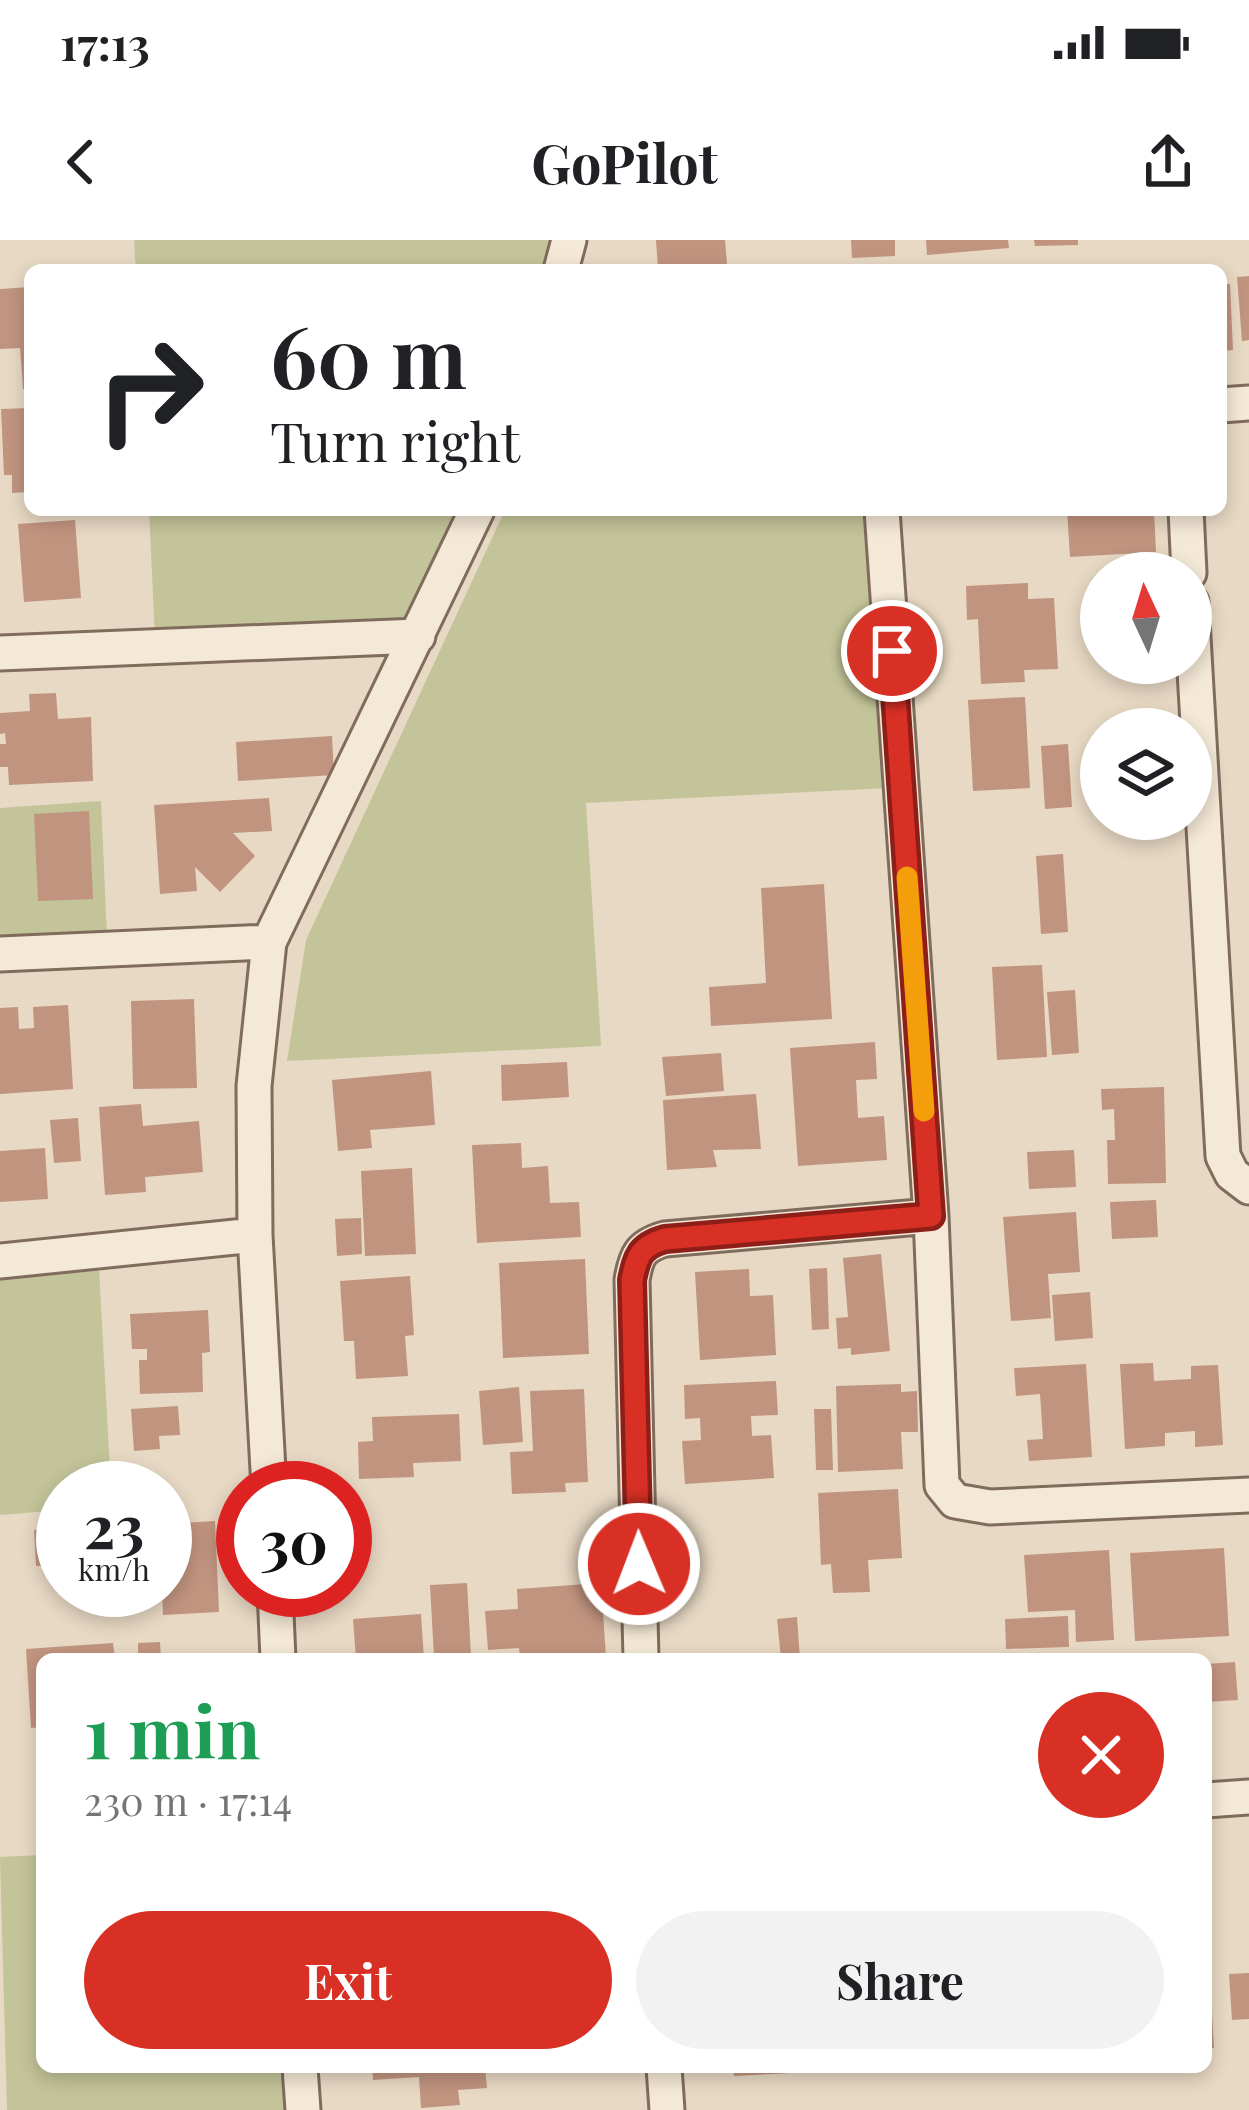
<!DOCTYPE html>
<meta charset="utf-8">
<style>
:root{--surface:#fff;--page:#f2f2f2;--text:#202124;--muted:#757577;--accent:#d93025}
body{margin:0;font-family:"Playfair Display",serif;background:var(--page);color:var(--text);height:100vh;display:flex;flex-direction:column;font-size:45px;white-space:nowrap}
*{box-sizing:border-box;margin:0}
p{font-size:39px;color:var(--muted)}
.icon{flex:none;width:66px;height:66px;fill:none;stroke:currentColor;stroke-width:2;stroke-linecap:round;stroke-linejoin:round}
.map{position:relative;flex:1;overflow:hidden}
.side{position:absolute;left:36px;top:1413px;width:1176px;height:420px;display:flex;flex-direction:column;background:var(--surface);border-radius:18px;box-shadow:0 6px 18px #0003}
.side>*{flex:none}
.top-card{position:absolute;left:24px;top:24px;width:1203px;height:252px;border-radius:18px;box-shadow:0 6px 18px #0003;background:#fff;color:var(--text);overflow:hidden}
.needle{width:78px;rotate:356deg}
.buttons{position:absolute;left:1080px;top:312px;display:grid;gap:24px}
.buttons a{display:grid;place-items:center;width:132px;height:132px;border-radius:50%;background:var(--surface);box-shadow:0 6px 18px #0003;font-size:60px}
.speed{position:absolute;left:36px;top:1221px;display:flex;gap:24px;font-size:60px;font-weight:700;text-align:center}
.speed>*{display:grid;place-content:center;width:156px;height:156px;border-radius:50%;background:var(--surface);box-shadow:0 6px 18px #0003;line-height:1}
.speed small{font-size:30px;font-weight:400}
.speed .limit{border:18px solid #d22;background:#fff;color:#111}
.pin{position:absolute;display:grid;place-items:center;width:102px;height:102px;color:#fff;margin:-51px;border:6px solid #fff;border-radius:50%;box-shadow:0 3px 12px #0007}
.me{position:absolute;width:132px;margin:-66px;rotate:359deg;stroke-linejoin:round;filter:drop-shadow(0 0 9px #0008)}
.turn{display:flex;align-items:center;gap:42px;height:252px;padding:0 48px;font-size:54px}
.turn .icon{width:156px;height:156px;stroke-width:2.5}
.turn b{display:block;font-size:84px;line-height:102px}
.round{display:grid;place-items:center;flex:none;width:126px;height:126px;border-radius:63px;background:var(--page)}
.headline{display:flex;align-items:center;justify-content:space-between;height:204px;padding:0 48px}
h1{font-size:72px;font-weight:700;line-height:90px;color:#1e9e55}
.primary-button{display:flex;gap:24px;margin-top:auto;padding:24px 48px}
.primary-button a{flex:1;height:138px;border-radius:72px;background:var(--accent);color:#fff;font-size:48px;font-weight:700;line-height:138px;text-align:center}
.primary-button a+a{background:var(--page);color:var(--text)}
.status{display:flex;justify-content:space-between;align-items:center;height:84px;padding:0 60px;background:var(--surface);direction:ltr}
.status svg{height:33px;fill:currentColor}
header{display:flex;justify-content:space-between;align-items:center;height:156px;padding:0 48px;background:var(--surface);font-size:54px;font-weight:700}
.map>svg:first-child{display:block}
.green{fill:#c3c499}
.building{fill:#c1947f}
.lines{fill:none;stroke-linecap:round;stroke-linejoin:round}
.street-casing{stroke:#806c5d;stroke-width:39}
.street{stroke:#f4e8d6;stroke-width:33}
.route-casing{stroke:#8d1f18;stroke-width:30}
.route{stroke:#d93025;stroke-width:21}
.slow{stroke:#f59e0b;stroke-width:21}
</style>
<div class="status"><b>17:13</b><svg viewBox="0 0 49 12"><path d="M0 12V9h3v3zM5 12V6h3v6zM10 12V3h3v9zM15 12V0h3v12zM26 1h20v11H26zM47 4h2v5h-2z"/></svg></div>
<header><svg class="icon" aria-label="back" viewBox="0 0 24 24"><path d="M15 5l-7 7 7 7"/></svg>GoPilot<svg class="icon" aria-label="share" viewBox="0 0 24 24"><path d="M12 15V3M7 8l5-5 5 5M5 13v7h14v-7"/></svg></header>
<div class="map">
<svg width="1249" height="1870" viewBox="0 0 1249 1870">
<rect width="100%" height="100%" fill="#e8d9c4"/>
<!-- green -->
<path class="green" d="M 134,0 L 560,0 L 551,30 L 136,30 Z
M 149,270 L 466,270 L 413,383 L 155,398 Z
M 505,270 L 872,270 L 890,548 L 586,563 L 601,806 L 287,821 L 306,700 Z
M 101,561 L 107,696 L 0,700 L 0,568 Z
M 99,1029 L 111,1248 L 63,1248 L 63,1270 L 0,1275 L 0,1036 Z
M 42,1615 L 42,1827 L 287,1827 L 289,1870 L 7,1870 L 0,1617 Z"/>
<!-- building -->
<path class="building" d="M 656,0 L 725,0 L 727,24 L 658,28 Z
M 851,0 L 895,0 L 895,16 L 852,18 Z
M 926,0 L 1008,0 L 1009,8 L 927,15 Z
M 1034,0 L 1078,0 L 1078,5 L 1035,6 Z
M 1249,36 L 1249,100 L 1242,101 L 1237,37 Z
M 1221,44 L 1230,44 L 1233,110 L 1221,111 Z
M 30,47 L 30,149 L 23,149 L 20,108 L 0,109 L 0,49 Z
M 30,168 L 30,252 L 12,253 L 12,235 L 4,235 L 1,169 Z
M 1067,270 L 1154,270 L 1156,312 L 1070,317 Z
M 75,280 L 81,358 L 24,362 L 18,284 Z
M 1028,343 L 1028,359 L 1054,358 L 1058,429 L 1024,430 L 1025,442 L 981,444 L 978,379 L 967,380 L 966,346 Z
M 56,453 L 58,479 L 91,477 L 93,541 L 9,545 L 8,527 L 0,527 L 0,504 L 6,504 L 5,493 L 0,494 L 0,473 L 30,471 L 29,454 Z
M 1025,457 L 1030,548 L 973,551 L 968,460 Z
M 332,496 L 334,535 L 238,541 L 236,502 Z
M 1068,504 L 1072,567 L 1045,569 L 1041,506 Z
M 269,558 L 272,591 L 233,593 L 255,616 L 220,652 L 195,627 L 197,651 L 160,654 L 154,565 Z
M 89,571 L 93,659 L 38,661 L 34,574 Z
M 1063,614 L 1068,692 L 1041,694 L 1036,616 Z
M 824,644 L 832,779 L 711,786 L 709,747 L 766,743 L 761,648 Z
M 1042,725 L 1047,817 L 997,820 L 992,727 Z
M 1075,750 L 1079,813 L 1052,815 L 1047,752 Z
M 194,759 L 197,848 L 133,849 L 131,761 Z
M 68,765 L 73,849 L 0,854 L 0,768 L 18,767 L 19,789 L 34,788 L 33,767 Z
M 875,802 L 877,839 L 856,840 L 858,878 L 884,876 L 887,920 L 798,926 L 790,808 Z
M 721,813 L 724,851 L 666,856 L 662,817 Z
M 567,822 L 569,857 L 502,861 L 501,825 Z
M 431,831 L 435,885 L 370,890 L 372,908 L 338,911 L 332,840 Z
M 1164,847 L 1166,943 L 1108,944 L 1107,900 L 1115,900 L 1114,869 L 1102,870 L 1101,849 Z
M 756,854 L 761,909 L 713,910 L 717,927 L 667,930 L 663,860 Z
M 141,864 L 143,886 L 199,881 L 203,932 L 145,937 L 146,952 L 105,955 L 99,867 Z
M 78,878 L 81,921 L 54,923 L 50,880 Z
M 521,903 L 522,928 L 548,926 L 550,963 L 579,962 L 581,997 L 477,1003 L 472,905 Z
M 45,908 L 48,959 L 0,962 L 0,911 Z
M 1074,910 L 1076,947 L 1029,949 L 1027,912 Z
M 412,928 L 416,1014 L 365,1016 L 361,931 Z
M 1156,960 L 1158,997 L 1112,999 L 1110,962 Z
M 1076,972 L 1080,1032 L 1048,1034 L 1051,1078 L 1011,1081 L 1003,977 Z
M 361,978 L 362,1014 L 337,1016 L 335,979 Z
M 881,1014 L 890,1111 L 851,1115 L 851,1108 L 838,1109 L 836,1078 L 848,1077 L 843,1018 Z
M 585,1019 L 589,1114 L 503,1118 L 499,1023 Z
M 827,1028 L 829,1089 L 812,1090 L 809,1029 Z
M 749,1029 L 750,1056 L 773,1055 L 776,1115 L 700,1120 L 695,1032 Z
M 410,1036 L 414,1095 L 405,1096 L 408,1136 L 356,1139 L 354,1101 L 344,1101 L 340,1041 Z
M 1090,1052 L 1093,1098 L 1055,1101 L 1052,1055 Z
M 208,1070 L 210,1112 L 202,1113 L 203,1152 L 140,1154 L 139,1120 L 147,1120 L 147,1109 L 132,1109 L 130,1074 Z
M 1153,1123 L 1154,1141 L 1191,1139 L 1191,1126 L 1218,1125 L 1223,1205 L 1195,1207 L 1195,1191 L 1165,1193 L 1165,1206 L 1125,1209 L 1120,1124 Z
M 1086,1124 L 1092,1217 L 1029,1221 L 1027,1200 L 1043,1199 L 1040,1154 L 1016,1156 L 1014,1128 Z
M 776,1141 L 778,1175 L 751,1176 L 752,1196 L 771,1195 L 774,1238 L 685,1244 L 682,1201 L 701,1200 L 700,1178 L 685,1179 L 684,1145 Z
M 901,1144 L 901,1152 L 917,1151 L 918,1192 L 901,1192 L 903,1229 L 838,1232 L 836,1146 Z
M 519,1147 L 523,1202 L 483,1205 L 479,1151 Z
M 584,1149 L 588,1242 L 565,1243 L 566,1252 L 512,1254 L 510,1212 L 533,1211 L 530,1151 Z
M 178,1166 L 180,1195 L 159,1196 L 160,1209 L 134,1211 L 131,1169 Z
M 814,1169 L 831,1169 L 833,1230 L 816,1230 Z
M 459,1174 L 461,1221 L 413,1223 L 414,1237 L 359,1239 L 358,1202 L 373,1201 L 372,1177 Z
M 898,1249 L 902,1318 L 868,1320 L 870,1352 L 833,1353 L 831,1324 L 821,1325 L 818,1253 Z
M 215,1281 L 219,1372 L 163,1375 L 162,1350 L 165,1350 L 165,1343 L 173,1343 L 170,1312 L 165,1312 L 165,1284 Z
M 63,1288 L 63,1347 L 59,1347 L 58,1325 L 36,1326 L 34,1290 Z
M 1224,1308 L 1229,1396 L 1135,1401 L 1130,1313 Z
M 1109,1310 L 1114,1400 L 1076,1402 L 1075,1370 L 1028,1372 L 1024,1315 Z
M 467,1343 L 471,1415 L 434,1417 L 430,1345 Z
M 601,1343 L 606,1417 L 520,1419 L 519,1408 L 488,1410 L 485,1371 L 518,1369 L 517,1349 Z
M 421,1374 L 424,1419 L 356,1419 L 353,1379 Z
M 1068,1376 L 1069,1407 L 1006,1409 L 1005,1379 Z
M 797,1377 L 800,1419 L 781,1419 L 777,1379 Z
M 160,1402 L 161,1419 L 138,1419 L 138,1403 Z
M 113,1403 L 115,1419 L 42,1419 L 42,1487 L 31,1488 L 26,1409 Z
M 1235,1422 L 1238,1460 L 1206,1462 L 1206,1424 Z
M 1249,1733 L 1249,1779 L 1232,1780 L 1229,1734 Z
M 1206,1772 L 1212,1772 L 1214,1808 L 1206,1808 Z
M 372,1827 L 485,1827 L 487,1848 L 458,1850 L 460,1865 L 421,1868 L 419,1837 L 373,1840 Z
M 733,1827 L 811,1827 L 812,1832 L 734,1836 Z"/>
<g class="lines">
<!-- street casing -->
<g class="street-casing">
<path id="street" d="M 561,30 L 569,0
M 1221,165 L 1249,163
M 882,270 L 931,976 L 942,1245 L 955,1261 L 990,1267 L 1249,1255
M 1186,270 L 1189,333
M 1191,362 L 1223,916 L 1232,934 L 1249,947
M 0,413 L 418,396
M 269,702 L 477,270
M 0,714 L 269,702 L 254,846 L 255,995 L 269,1248
M 0,1021 L 255,995
M 275,1350 L 278,1419
M 641,1419 L 632,1040 C 636,1016 640,1006 665,999 L 931,976
M 1206,1560 L 1249,1557
M 300,1827 L 303,1870
M 664,1827 L 667,1870"/>
</g>
<!-- street -->
<use href="#street" class="street"/>
</g>
<g class="lines">
<!-- route casing -->
<g class="route-casing">
<path id="route" d="M 639,1324 L 632,1040 C 637,1016 640,1006 665,999 L 931,976 L 892,411"/>
</g>
<!-- route -->
<use href="#route" class="route"/>
<!-- slow -->
<path class="slow" d="M 907,637 L 924,871"/>
</g>
</svg>
<div class="buttons">
<a><svg class="needle" viewBox="-14 -14 28 28"><path d="M0-13l5 13h-10z" fill="#e53935"/><path d="M0 13l5-13h-10z" fill="#757577"/></svg></a>
<a><svg class="icon" aria-label="layers" viewBox="0 0 24 24"><path d="M12 4l9 5-9 5-9-5zM3 14l9 5 9-5"/></svg></a>
</div>
<div class="speed"><div>23<small>km/h</small></div><div class="limit">30</div></div>
<div class="pin" style="left:892px;top:411px;background:#d93025"><svg class="icon" aria-label="arrive" viewBox="0 0 24 24"><path d="M6 21V4h12l-3 4 3 4H6"/></svg></div>
<svg class="me" style="left:639px;top:1324px" viewBox="-20 -20 40 40"><circle r="17" fill="#d93025" stroke="#fff" stroke-width="3"/><path d="M0-11L8 9 0 5-8 9z" fill="#fff"/></svg>
<div class="top-card">
<div class="turn"><svg class="icon" aria-label="right" viewBox="0 0 24 24"><path d="M7 20v-9h11M14 6l5 5-5 5"/></svg><div><b>60 m</b>Turn right</div></div>
</div>
<section class="side">
<div class="headline"><div><h1>1 min</h1><p>230 m · 17:14</p></div><a class="round" style="background:#d93025;color:#fff"><svg class="icon" aria-label="close" viewBox="0 0 24 24"><path d="M6 6l12 12M18 6L6 18"/></svg></a></div>
<div class="primary-button"><a>Exit</a><a>Share</a></div>
</section>
</div>
